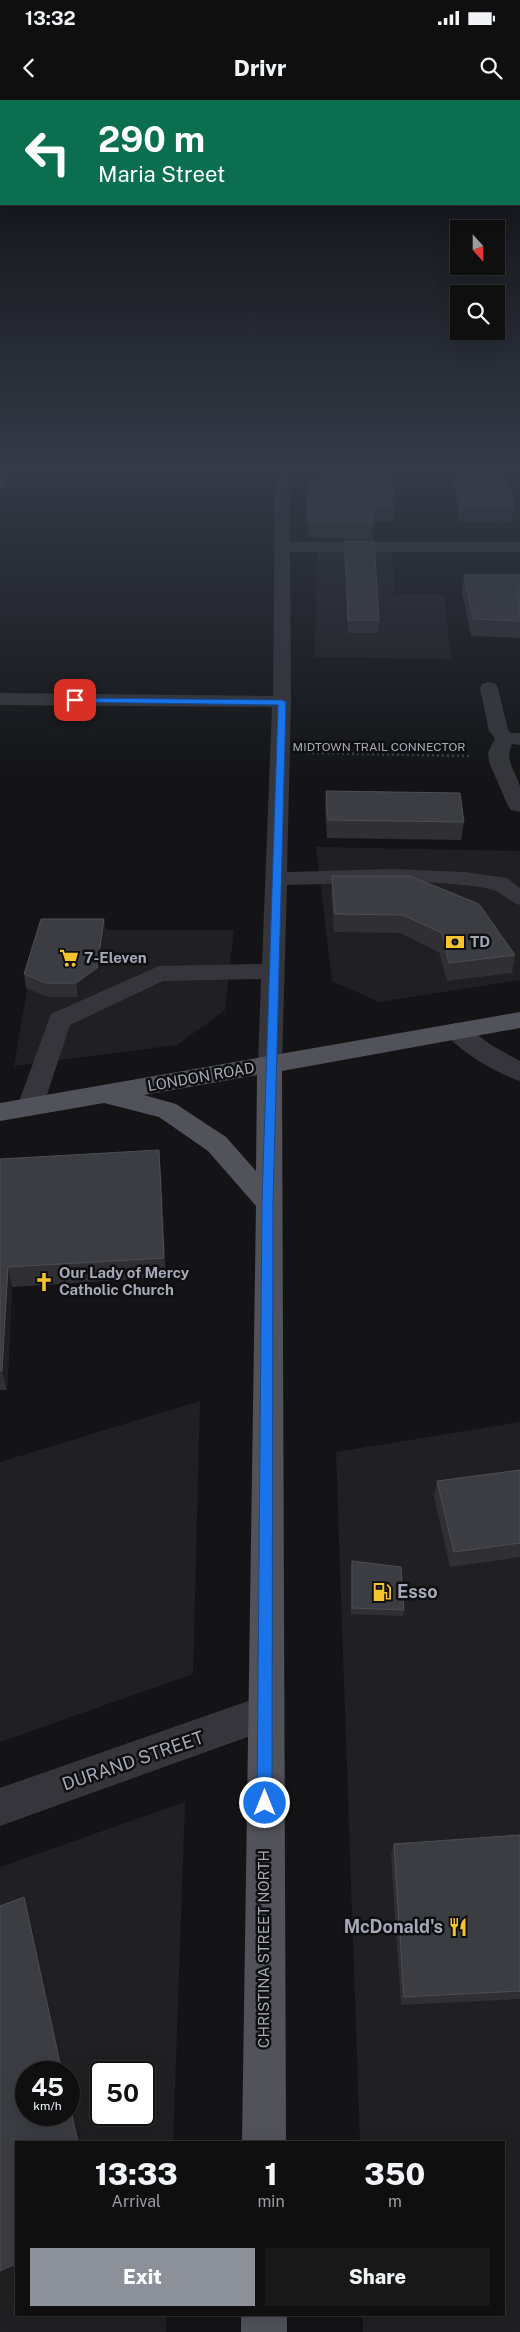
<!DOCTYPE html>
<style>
:root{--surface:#0f0f10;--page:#181819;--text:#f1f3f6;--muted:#9b9c9f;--line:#2f2f30;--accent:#8c9099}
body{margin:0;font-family:"Public Sans",sans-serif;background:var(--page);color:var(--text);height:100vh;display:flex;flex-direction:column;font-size:19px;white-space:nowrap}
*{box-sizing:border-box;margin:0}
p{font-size:16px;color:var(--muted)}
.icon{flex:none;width:28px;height:28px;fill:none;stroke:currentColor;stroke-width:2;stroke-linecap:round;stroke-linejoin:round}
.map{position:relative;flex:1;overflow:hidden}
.details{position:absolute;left:15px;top:2041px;width:490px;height:175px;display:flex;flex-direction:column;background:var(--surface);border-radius:0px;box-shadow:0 5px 20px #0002,0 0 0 1px var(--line)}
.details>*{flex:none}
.guide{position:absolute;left:0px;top:0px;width:520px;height:105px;box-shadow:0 5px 20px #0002,0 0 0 1px var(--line);background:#0b6e4f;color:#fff;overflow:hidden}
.needle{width:32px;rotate:159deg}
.fabs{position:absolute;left:450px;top:120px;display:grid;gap:10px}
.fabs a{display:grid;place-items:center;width:55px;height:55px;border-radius:0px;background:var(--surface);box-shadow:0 5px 20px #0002,0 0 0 1px var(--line);font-size:25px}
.speed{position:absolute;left:15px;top:1961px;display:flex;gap:10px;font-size:25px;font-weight:700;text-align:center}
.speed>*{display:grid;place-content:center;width:65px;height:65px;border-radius:50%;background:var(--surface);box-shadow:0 5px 20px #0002,0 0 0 1px var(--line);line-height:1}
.speed small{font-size:12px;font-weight:400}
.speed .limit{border:2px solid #111;border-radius:8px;background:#fff;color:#111}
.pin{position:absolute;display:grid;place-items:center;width:42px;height:42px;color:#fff;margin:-21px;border-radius:10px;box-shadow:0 2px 8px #0006}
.me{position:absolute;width:55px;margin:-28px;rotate:0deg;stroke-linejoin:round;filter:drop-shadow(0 0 4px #0008)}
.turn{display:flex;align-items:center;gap:18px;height:105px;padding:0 15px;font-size:22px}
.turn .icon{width:65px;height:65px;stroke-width:2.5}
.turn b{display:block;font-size:35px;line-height:42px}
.eta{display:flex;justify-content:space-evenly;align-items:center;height:85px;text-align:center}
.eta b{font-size:30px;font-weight:800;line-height:35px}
.cta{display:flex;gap:10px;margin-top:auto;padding:10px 15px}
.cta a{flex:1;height:58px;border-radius:0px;background:var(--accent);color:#fff;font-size:20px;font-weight:800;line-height:58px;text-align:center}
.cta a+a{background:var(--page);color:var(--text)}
.status{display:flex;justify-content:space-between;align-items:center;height:35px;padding:0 25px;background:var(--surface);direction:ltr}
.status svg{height:14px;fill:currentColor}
header{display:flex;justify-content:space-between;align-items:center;height:65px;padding:0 15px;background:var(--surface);font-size:22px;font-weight:800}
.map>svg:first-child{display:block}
.built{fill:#202023;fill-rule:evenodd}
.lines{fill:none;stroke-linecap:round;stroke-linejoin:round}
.path{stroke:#3b3c42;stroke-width:2.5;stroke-dasharray:2 3;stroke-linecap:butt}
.minor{fill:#35353b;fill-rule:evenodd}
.major{fill:#51525a;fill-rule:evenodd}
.wall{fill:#303034}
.shaded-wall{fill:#1f1f22}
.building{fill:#3c3d42;stroke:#4d4e54}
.route{fill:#1a73e8;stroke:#114b97}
.labels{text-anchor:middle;stroke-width:5;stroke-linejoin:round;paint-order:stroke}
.far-street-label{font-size:12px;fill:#a5a9b6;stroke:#0f0f11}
.poi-label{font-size:15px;font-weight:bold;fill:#a5a9b6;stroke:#0f0f11;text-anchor:start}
.street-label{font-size:15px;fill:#a5a9b6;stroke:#0f0f11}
.near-poi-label{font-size:18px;font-weight:bold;fill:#a5a9b6;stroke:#0f0f11;text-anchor:start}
.near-street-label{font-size:18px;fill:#a5a9b6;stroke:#0f0f11}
</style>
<div class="status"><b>13:32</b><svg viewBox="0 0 49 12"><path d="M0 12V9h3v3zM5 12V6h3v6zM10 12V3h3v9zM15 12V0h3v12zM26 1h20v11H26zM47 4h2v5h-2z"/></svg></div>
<header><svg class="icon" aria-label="back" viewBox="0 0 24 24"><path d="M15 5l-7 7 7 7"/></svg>Drivr<svg class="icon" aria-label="search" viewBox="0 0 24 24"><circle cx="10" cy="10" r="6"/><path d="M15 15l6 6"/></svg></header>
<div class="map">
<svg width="520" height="2232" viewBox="0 0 520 2232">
<rect width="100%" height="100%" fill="#141416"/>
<!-- built -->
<path class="built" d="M 317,451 L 392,452 L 395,494 L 444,495 L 451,559 L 315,557 Z
M 316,747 L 520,751 L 520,880 L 379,902 L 332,881 Z
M 37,830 L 234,830 L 225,910 L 177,945 L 14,966 Z
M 200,1301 L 193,1574 L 0,1642 L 0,1362 Z
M 520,1322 L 520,2232 L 363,2232 L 363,2215 L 504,2215 L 504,2042 L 360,2042 L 336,1352 Z
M 185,1702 L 173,2042 L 16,2042 L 16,2215 L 167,2215 L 166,2232 L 0,2232 L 0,1767 ZM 26,1972 L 69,1972 L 69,2015 L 26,2015 ZM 101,1972 L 144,1972 L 144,2015 L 101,2015 Z"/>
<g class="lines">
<!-- path -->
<path class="path" d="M 307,653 L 469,656"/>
<!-- minor -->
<path class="minor" d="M 275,366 L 289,366 L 290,442 L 520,442 L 520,452 L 290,452 L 291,602 L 287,772 L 393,769 L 464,772 L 507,778 L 520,788 L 520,805 C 509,802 501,791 490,789 C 427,777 351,784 287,785 L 282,964 L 279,970 L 270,973 L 261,970 L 258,964 L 261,879 L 163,881 L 70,925 L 43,1007 L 39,1013 L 30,1016 L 21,1013 L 17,1007 L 51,914 L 159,866 L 262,864 L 272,607 L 0,605 L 0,593 L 273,596 Z
M 489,582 L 496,584 L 498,588 L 508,630 L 511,633 L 520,633 L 520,645 L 512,644 C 504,662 516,670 520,687 C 520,694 520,704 520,712 L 511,710 L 508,706 L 489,662 L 488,653 L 495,638 L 489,631 L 480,588 L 482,584 Z
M 456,923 L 465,925 L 491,945 L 520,961 L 520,981 C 498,974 456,950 444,931 L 447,925 Z
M 265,1595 L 278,1600 L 283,1613 L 278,1626 L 0,1726 L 0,1688 Z"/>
<!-- major -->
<path class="major" d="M 0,366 L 14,366 L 7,385 L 0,389 Z
M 520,912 L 520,928 L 282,971 L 286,2042 L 242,2042 L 256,1106 L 208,1051 L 159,1017 L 104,1003 L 0,1021 L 0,1003 ZM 257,975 L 256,1071 L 226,1037 L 176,1004 L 144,995 Z
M 241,2215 L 287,2215 L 287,2232 L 241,2232 Z"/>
</g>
<!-- wall -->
<path class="wall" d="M 452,366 L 505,366 L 514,407 L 511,423 L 460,422 L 451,373 Z
M 308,381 L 316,381 L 395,405 L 393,421 L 373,422 L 372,440 L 308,437 Z
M 345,441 L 379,520 L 378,533 L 348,533 L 344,454 Z
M 464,475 L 520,475 L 520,538 L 471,536 L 462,492 Z
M 326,691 L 464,722 L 461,740 L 327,738 L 325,709 Z
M 332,776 L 515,855 L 512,873 L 447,881 L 439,852 L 401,833 L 334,832 L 331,794 Z
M 104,819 L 106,833 L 99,882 L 78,897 L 48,897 L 26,888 L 24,874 Z
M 0,1059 L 161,1070 L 166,1177 L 12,1187 L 7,1290 L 0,1290 Z
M 520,1370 L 520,1457 L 450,1467 L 434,1396 L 437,1381 Z
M 352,1461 L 404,1510 L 403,1516 L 351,1514 L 351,1467 Z
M 520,1735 L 520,1899 L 401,1905 L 391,1755 L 394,1744 Z"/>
<!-- shaded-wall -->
<path class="shaded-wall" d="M 104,819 L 106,833 L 99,882 L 78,897 L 76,883 Z
M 159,1050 L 161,1070 L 166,1177 L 164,1158 Z
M 8,1167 L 12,1187 L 7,1290 L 2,1271 Z
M 24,1797 L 30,1809 L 66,1972 L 62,1972 Z
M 69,1984 L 82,2042 L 78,2042 L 69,2002 Z
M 16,2164 L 16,2169 L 0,2176 L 0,2171 Z"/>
<!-- building -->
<path class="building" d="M 316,366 L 391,366 L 395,405 L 372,405 L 373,424 L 308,421 L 308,381 L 316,381 Z
M 454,366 L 505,366 L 514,407 L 462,406 Z
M 345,441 L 374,441 L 379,520 L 348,520 Z
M 464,475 L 520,475 L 520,521 L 473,519 Z
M 326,691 L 460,693 L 464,722 L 328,720 Z
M 332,776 L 410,776 L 479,804 L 515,855 L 449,863 L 442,833 L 403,815 L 335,814 Z
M 41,819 L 104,819 L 97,868 L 76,883 L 46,883 L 24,874 Z
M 159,1050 L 164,1158 L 8,1167 L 2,1271 L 0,1271 L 0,1059 Z
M 520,1370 L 520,1443 L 454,1452 L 437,1381 Z
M 352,1461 L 401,1467 L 404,1510 L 352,1508 Z
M 520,1735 L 520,1891 L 404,1897 L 394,1744 Z
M 24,1797 L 62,1972 L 26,1972 L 26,2015 L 69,2015 L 69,2002 L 78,2042 L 16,2042 L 16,2164 L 0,2171 L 0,1806 Z"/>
<!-- sky -->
<linearGradient id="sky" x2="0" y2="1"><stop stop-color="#0b0b0c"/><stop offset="0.54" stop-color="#343a47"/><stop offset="1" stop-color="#343a47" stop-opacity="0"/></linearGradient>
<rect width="520" height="679" fill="url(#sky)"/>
<!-- route -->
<path class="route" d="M 72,598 L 282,600 L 286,602 L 273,1102 L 272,1703 L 270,1708 L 265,1711 L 259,1708 L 257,1703 L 262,1102 L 278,605 L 75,602 L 71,600 Z"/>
<!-- icons -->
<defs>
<g id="bank-bare" transform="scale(1.5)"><path d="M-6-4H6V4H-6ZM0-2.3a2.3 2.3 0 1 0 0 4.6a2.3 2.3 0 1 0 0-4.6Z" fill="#f5c32d" stroke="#0f0f11" stroke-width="2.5" paint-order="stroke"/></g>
<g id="supermarket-bare" transform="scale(1.5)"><path d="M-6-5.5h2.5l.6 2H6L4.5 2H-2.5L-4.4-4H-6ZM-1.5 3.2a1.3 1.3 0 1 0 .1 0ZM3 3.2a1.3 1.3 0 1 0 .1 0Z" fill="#f5c32d" stroke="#0f0f11" stroke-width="2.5" paint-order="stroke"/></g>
<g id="church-bare" transform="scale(1.5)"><path d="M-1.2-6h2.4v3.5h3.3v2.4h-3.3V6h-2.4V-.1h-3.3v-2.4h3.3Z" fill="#f5c32d" stroke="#0f0f11" stroke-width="2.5" paint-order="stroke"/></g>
<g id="fuel-bare" transform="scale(1.5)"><path d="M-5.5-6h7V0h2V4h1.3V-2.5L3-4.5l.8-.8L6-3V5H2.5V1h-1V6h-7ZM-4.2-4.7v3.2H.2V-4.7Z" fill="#f5c32d" stroke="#0f0f11" stroke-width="2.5" paint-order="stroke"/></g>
<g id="restaurant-bare" transform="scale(1.5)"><path d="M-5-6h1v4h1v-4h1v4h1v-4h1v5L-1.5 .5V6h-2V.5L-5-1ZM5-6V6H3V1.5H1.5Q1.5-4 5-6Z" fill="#f5c32d" stroke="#0f0f11" stroke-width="2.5" paint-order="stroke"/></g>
</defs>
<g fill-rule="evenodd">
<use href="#bank-bare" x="455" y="842"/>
<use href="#supermarket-bare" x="69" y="858"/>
<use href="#church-bare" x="44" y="1182"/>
<use href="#fuel-bare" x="382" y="1492"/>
<use href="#restaurant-bare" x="458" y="1827"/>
</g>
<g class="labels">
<!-- far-street labels -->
<g class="far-street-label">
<text x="379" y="651">MIDTOWN TRAIL CONNECTOR</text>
</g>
<!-- poi labels -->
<g class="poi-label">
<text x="470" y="847">TD</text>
<text x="84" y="863">7-Eleven</text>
<text x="59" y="1178">Our Lady of Mercy<tspan x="59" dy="17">Catholic Church</tspan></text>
</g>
<!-- street labels -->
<g class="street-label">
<text transform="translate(201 977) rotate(-10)" y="5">LONDON ROAD</text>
<text transform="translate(264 1849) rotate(-90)" y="5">CHRISTINA STREET NORTH</text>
</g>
<!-- near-poi labels -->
<g class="near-poi-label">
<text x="397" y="1498">Esso</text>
<text x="443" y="1833" text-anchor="end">McDonald's</text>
</g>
<!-- near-street labels -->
<g class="near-street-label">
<text transform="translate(133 1661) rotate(-19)" y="6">DURAND STREET</text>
</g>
</g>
</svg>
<div class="fabs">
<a><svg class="needle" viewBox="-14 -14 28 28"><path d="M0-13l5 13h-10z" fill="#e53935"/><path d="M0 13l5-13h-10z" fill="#9b9c9f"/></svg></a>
<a><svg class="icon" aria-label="search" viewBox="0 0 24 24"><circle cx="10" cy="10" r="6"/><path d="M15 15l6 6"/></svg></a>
</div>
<div class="speed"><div>45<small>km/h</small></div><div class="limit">50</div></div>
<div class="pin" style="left:75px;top:600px;background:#d93025"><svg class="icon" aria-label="arrive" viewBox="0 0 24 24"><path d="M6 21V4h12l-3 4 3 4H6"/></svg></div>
<svg class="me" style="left:265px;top:1703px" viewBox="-20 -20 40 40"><circle r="17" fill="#1a73e8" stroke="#fff" stroke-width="3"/><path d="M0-11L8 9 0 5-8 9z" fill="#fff"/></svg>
<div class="guide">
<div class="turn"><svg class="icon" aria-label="left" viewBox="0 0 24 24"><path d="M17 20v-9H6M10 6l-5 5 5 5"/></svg><div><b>290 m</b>Maria Street</div></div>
</div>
<section class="details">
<div class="eta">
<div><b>13:33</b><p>Arrival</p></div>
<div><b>1</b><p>min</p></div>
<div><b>350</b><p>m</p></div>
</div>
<div class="cta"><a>Exit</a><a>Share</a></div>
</section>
</div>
